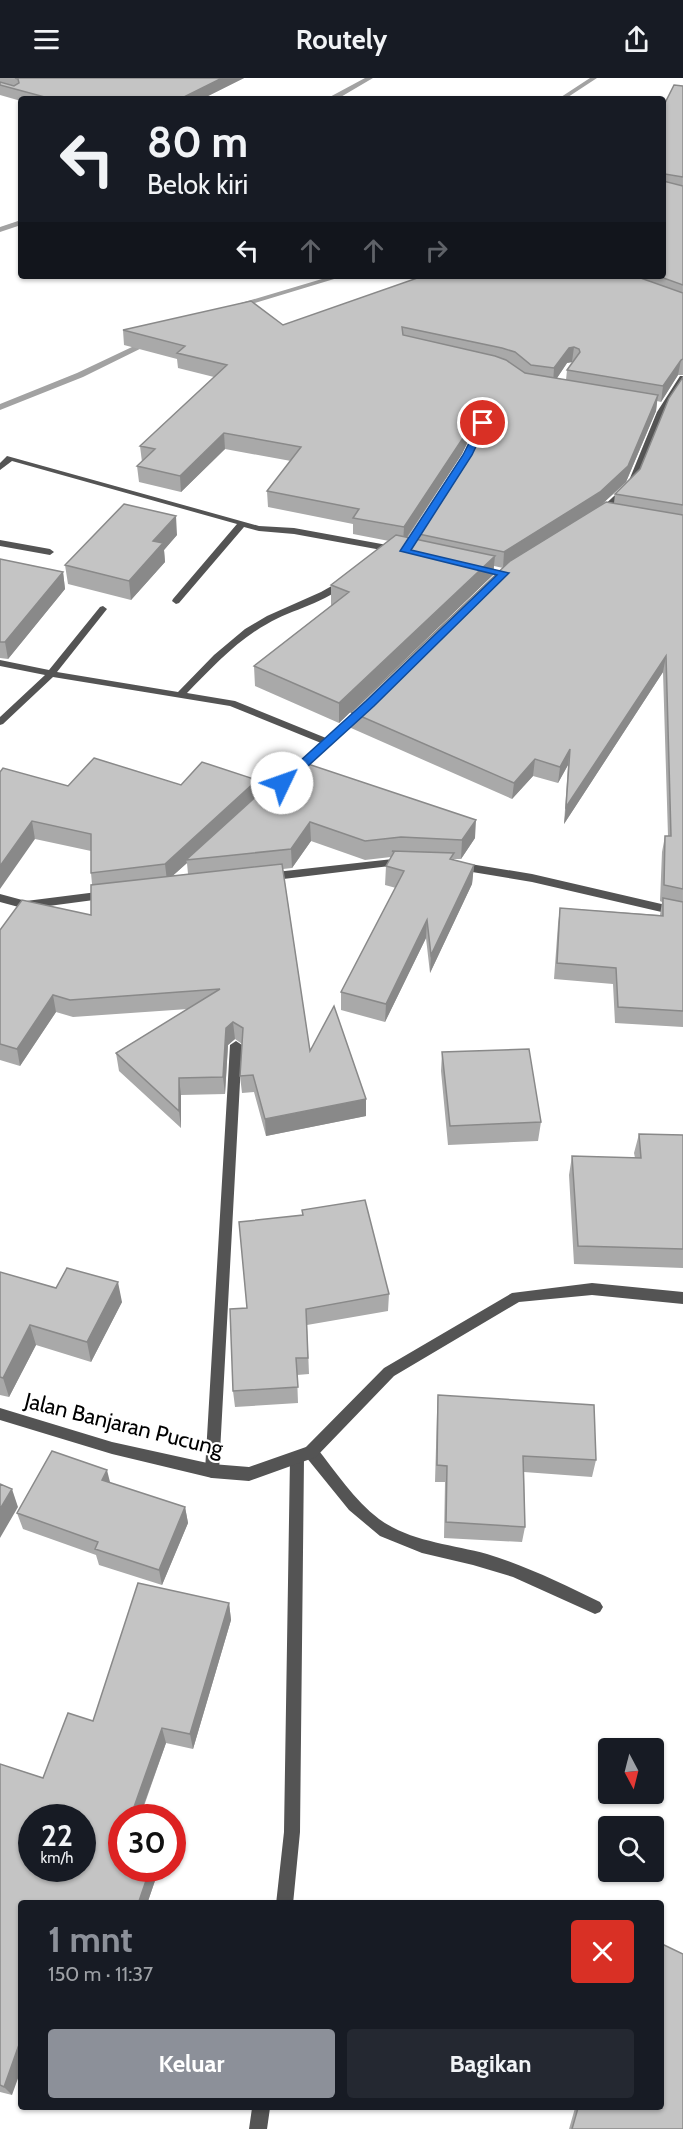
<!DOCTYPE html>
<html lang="id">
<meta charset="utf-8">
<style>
:root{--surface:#171b24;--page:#242831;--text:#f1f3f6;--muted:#9ea1a6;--accent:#8c9099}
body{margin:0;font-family:Cabin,sans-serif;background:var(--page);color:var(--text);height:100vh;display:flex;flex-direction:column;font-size:22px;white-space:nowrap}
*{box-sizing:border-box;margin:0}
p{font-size:20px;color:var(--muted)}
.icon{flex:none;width:33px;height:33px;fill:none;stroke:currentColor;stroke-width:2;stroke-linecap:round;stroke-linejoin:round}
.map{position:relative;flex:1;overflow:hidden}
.drawer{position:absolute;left:18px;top:1822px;width:646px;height:210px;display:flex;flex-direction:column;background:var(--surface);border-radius:6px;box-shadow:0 2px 4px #0004}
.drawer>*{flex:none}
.banner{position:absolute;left:18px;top:18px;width:648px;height:183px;border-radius:6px;box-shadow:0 2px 4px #0004;background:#171b24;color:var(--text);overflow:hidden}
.needle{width:39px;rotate:173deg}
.controls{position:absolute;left:598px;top:1660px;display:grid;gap:12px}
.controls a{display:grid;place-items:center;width:66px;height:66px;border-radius:6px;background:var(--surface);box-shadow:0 2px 4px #0004;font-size:30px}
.speed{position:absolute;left:18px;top:1726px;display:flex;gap:12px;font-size:30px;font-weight:700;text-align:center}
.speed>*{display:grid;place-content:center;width:78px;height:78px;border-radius:50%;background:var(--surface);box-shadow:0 2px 4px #0004;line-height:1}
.speed small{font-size:15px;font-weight:400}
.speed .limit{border:9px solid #d22;background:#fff;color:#111}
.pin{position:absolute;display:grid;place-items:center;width:51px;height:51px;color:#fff;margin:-26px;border:3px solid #fff;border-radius:50%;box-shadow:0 2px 6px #0007}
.me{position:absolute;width:66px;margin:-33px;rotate:48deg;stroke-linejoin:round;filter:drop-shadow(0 0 4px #0008)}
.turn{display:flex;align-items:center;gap:21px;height:126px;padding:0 30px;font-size:27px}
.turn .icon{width:78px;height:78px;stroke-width:2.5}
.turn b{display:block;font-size:42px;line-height:51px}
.lanes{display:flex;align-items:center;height:57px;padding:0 30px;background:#0003;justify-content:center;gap:30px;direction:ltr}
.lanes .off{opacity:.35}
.round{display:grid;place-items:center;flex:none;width:63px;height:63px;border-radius:6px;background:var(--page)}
.headline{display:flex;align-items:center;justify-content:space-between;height:102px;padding:0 30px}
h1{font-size:36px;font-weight:700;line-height:45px;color:var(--accent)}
.primary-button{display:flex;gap:12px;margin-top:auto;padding:12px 30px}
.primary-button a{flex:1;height:69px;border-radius:6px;background:var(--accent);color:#fff;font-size:24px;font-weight:700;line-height:69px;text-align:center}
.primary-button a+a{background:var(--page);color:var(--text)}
header{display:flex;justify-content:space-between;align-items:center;height:78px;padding:0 30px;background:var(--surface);font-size:27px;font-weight:700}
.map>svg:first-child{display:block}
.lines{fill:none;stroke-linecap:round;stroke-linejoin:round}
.stream{fill:#a2a2a2;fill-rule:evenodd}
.minor{fill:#545454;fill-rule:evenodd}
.tertiary{fill:#545454;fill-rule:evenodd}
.wall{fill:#a9a9a9;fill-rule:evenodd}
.shaded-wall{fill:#898989}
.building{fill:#c4c4c4;stroke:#898989;stroke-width:1.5;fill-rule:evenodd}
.route{fill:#1a73e8;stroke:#114b97;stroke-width:1.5}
.labels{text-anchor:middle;stroke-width:4.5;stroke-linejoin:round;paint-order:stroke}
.street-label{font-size:22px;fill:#000;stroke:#fff}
</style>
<header><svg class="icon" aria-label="menu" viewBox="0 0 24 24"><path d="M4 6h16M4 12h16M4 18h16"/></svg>Routely<svg class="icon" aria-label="share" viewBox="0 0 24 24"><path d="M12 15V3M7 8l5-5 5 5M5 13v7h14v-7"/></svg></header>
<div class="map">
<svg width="683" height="2051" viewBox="0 0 683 2051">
<rect width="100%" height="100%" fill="#fff"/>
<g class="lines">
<!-- stream -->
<path class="stream" d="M 365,0 L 373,0 L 339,20 L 326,21 Z
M 590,0 L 597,0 L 565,21 L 558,21 Z
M 21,142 L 21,147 L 0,154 L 0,149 Z
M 332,198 L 344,198 L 238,230 L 231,228 Z
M 151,260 L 158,262 L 83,299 L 0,332 L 0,326 L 77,295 Z"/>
<!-- minor -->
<path class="minor" d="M 680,298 L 683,298 L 683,306 L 665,334 L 636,406 L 604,437 L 598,437 L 598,433 L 628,405 L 657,334 Z
M 480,343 L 487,345 L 470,379 L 463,381 L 462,379 Z
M 7,378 L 259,448 L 294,450 L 398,469 L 402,472 L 398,475 L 294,456 L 259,453 L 244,449 L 179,525 L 176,526 L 172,523 L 173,521 L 237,446 L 12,383 L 0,392 L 0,385 Z
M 0,462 L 50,471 L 54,474 L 50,477 L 0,468 Z
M 344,501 L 348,504 C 327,525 292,531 267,546 C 236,563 212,590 187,615 L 235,623 L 326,660 L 359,631 L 365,631 L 365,635 L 297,697 L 289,697 L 288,695 L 321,665 L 230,628 L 53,599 L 3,646 L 0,647 L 0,639 L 45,597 L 0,588 L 0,582 L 49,592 L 100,529 L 103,528 L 107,531 L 57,594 L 178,614 L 214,577 L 245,551 L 267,538 L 321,514 Z
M 402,780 L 406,782 L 407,784 L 406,786 L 267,803 L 262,799 L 267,795 Z
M 458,784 L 532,796 L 683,831 L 683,839 L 532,804 L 454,791 L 453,788 Z
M 105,813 L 110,817 L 109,820 L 26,831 L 0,824 L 0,816 L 26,823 Z
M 236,963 L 242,967 L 219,1393 L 217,1398 L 212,1400 L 207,1398 L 205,1393 L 230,967 Z
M 311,1368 L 316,1369 C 336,1394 354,1422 379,1441 C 411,1464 451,1466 487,1476 C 526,1488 563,1506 600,1524 L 603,1529 L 600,1534 L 595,1536 L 513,1499 L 473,1487 L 422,1475 L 380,1458 L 349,1432 L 306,1379 L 304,1374 L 306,1369 Z
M 297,1374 L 302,1375 L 304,1380 L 300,1754 L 293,1826 L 276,1826 L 284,1754 L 290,1380 L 292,1375 Z
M 252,2030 L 270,2030 L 267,2051 L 249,2051 Z"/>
<!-- tertiary -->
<path class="tertiary" d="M 592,1205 L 683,1214 L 683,1226 L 592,1217 L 519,1224 L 394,1298 L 316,1379 L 249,1403 L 212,1400 L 112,1376 L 0,1342 L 0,1330 L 112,1364 L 212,1386 L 249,1389 L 306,1369 L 384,1290 L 512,1215 Z"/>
</g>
<!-- wall -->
<path class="wall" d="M 0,0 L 244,0 L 202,21 L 21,21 L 21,23 L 0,17 Z
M 683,8 L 683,297 L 678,297 L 661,324 L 657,323 L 656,333 L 626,404 L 603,425 L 614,425 L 615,416 L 640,391 L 683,299 L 683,949 L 615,945 L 613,906 L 554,901 L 558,846 L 560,830 L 660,837 L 662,824 L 660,823 L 662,774 L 665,758 L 668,758 L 663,594 L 564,746 L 568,687 L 558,705 L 533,698 L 512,721 L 351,650 L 351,634 L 503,490 L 494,488 L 493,497 L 339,645 L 255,608 L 254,588 L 332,527 L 331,527 L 331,507 L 389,463 L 353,456 L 353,446 L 268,429 L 267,413 L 291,383 L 225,371 L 181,414 L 139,404 L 137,388 L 142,384 L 140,368 L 214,299 L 178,290 L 177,281 L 124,267 L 123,252 L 283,247 L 423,198 L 663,198 L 663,29 ZM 572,284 L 567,292 L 566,302 L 557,300 L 567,285 ZM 484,341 L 485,342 L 475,362 L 414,455 L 414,460 L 408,459 L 462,376 L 477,344 Z
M 177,457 L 164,472 L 165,484 L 131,522 L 68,506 L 65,487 Z
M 0,481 L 63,494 L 65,511 L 8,581 L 0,580 Z
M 0,694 L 68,708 L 181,707 L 258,717 L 475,760 L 461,781 L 454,781 L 454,782 L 474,787 L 472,806 L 430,895 L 426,860 L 385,944 L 341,932 L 341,914 L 396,810 L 385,807 L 386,788 L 391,779 L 365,782 L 311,763 L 292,790 L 283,791 L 310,973 L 366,1038 L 266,1058 L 254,1014 L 242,1015 L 240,998 L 242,966 L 235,961 L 228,967 L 225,1016 L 181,1017 L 181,1050 L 119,993 L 116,975 L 188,931 L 73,939 L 56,934 L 20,988 L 0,982 L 0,852 L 91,837 L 92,806 L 91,795 L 91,773 L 35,761 ZM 187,785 L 188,796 L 172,798 Z
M 442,974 L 541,1044 L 538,1063 L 448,1067 L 441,993 Z
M 639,1056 L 683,1057 L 683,1190 L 574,1186 L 569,1097 L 572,1078 L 635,1080 L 634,1075 Z
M 302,1132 L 389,1216 L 388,1233 L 307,1247 L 309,1296 L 297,1297 L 298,1325 L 235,1329 L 233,1313 L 302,1137 Z
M 0,1194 L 56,1210 L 122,1224 L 91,1284 L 36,1267 L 9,1319 L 0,1317 Z
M 438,1317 L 596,1382 L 592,1399 L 524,1394 L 525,1449 L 522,1464 L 444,1460 L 445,1404 L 435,1404 L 437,1334 Z
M 110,1405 L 185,1429 L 188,1445 L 162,1507 L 99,1487 L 96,1477 L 23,1451 L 17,1435 Z
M 229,1525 L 231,1542 L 193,1671 L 166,1665 L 122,1791 L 159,1791 L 147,1826 L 21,1826 L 12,2017 L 0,2014 L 0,1686 L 43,1700 L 93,1643 Z
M 575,2030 L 662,2030 L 683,2051 L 569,2051 Z"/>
<!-- shaded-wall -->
<path class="shaded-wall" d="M 222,0 L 244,0 L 202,21 L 180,21 Z
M 574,269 L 572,284 L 567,285 L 553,306 L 554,290 L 569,270 Z
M 681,282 L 678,297 L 661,324 L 663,308 Z
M 658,317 L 656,333 L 626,404 L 598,430 L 503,490 L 504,474 Z
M 485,326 L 484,341 L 477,344 L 462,376 L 403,465 L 404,449 L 478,329 Z
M 224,355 L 225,371 L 181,414 L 180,398 Z
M 176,438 L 177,457 L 164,472 L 165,484 L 131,522 L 129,503 L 153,463 Z
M 495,478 L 493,497 L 339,645 L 339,625 Z
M 63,494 L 65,511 L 8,581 L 5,564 Z
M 666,578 L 663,594 L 564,746 L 566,729 Z
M 570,671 L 568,687 L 558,705 L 560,689 Z
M 535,681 L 533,698 L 512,721 L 514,705 Z
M 257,702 L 258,719 L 186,782 L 187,785 L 167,803 L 165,786 Z
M 476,742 L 475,760 L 461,781 L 462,762 Z
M 32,743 L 35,761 L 0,811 L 0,788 Z
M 310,744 L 311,763 L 292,790 L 291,771 Z
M 474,787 L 472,806 L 430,895 L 431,877 Z
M 427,842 L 426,860 L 385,944 L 386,926 Z
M 53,917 L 56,934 L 20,988 L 17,971 Z
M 233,944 L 235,961 L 228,967 L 225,1016 L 223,999 L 226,950 Z
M 179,1000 L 181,1017 L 181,1050 L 179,1033 Z
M 366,1021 L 366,1038 L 266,1058 L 265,1041 Z
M 118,1204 L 122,1224 L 91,1284 L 87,1264 Z
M 30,1247 L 36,1267 L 9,1319 L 3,1300 Z
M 107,1392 L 111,1408 L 102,1402 Z
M 12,1411 L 18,1429 L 0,1460 L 0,1431 Z
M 185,1429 L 188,1445 L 162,1507 L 159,1492 Z
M 229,1525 L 231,1542 L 193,1671 L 190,1656 Z
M 162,1650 L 166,1665 L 139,1740 L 134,1729 Z
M 150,1791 L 159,1791 L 147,1826 L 138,1826 Z
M 21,1961 L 21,1992 L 12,2017 L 4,2009 Z"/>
<!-- building -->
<path class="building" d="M 15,0 L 222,0 L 180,21 L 52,21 L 0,7 L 0,4 L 14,8 L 19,5 L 18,1 Z
M 674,7 L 683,8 L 683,99 L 665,96 L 663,98 L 663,29 Z
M 663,101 L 663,103 L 683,108 L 683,207 L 658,198 L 663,198 Z
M 423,198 L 635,198 L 683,215 L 683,281 L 681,282 L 663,308 L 567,292 L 580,274 L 579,271 L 574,269 L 569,270 L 554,290 L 531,287 L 515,274 L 502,270 L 402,249 L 403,257 L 495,278 L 506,282 L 525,295 L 658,317 L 628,388 L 600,414 L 504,474 L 414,455 L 475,362 L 490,330 L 485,326 L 478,329 L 463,360 L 404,449 L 353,440 L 359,431 L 267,413 L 301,369 L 224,355 L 180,398 L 137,388 L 155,371 L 140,368 L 227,287 L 177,275 L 185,268 L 123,252 L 251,223 L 283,247 Z
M 683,299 L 683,427 L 615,416 L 640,391 L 669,320 Z
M 606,424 L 683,437 L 683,811 L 664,807 L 665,758 L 671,758 L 666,578 L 566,729 L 570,671 L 560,689 L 535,681 L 514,705 L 351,634 L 510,483 Z
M 124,426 L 176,438 L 153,463 L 163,465 L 129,503 L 65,487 Z
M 396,457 L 495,478 L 339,625 L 254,588 L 349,514 L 331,507 Z
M 0,481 L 63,494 L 5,564 L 0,564 Z
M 94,680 L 181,707 L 202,684 L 257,702 L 165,786 L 91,795 L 91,756 L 32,743 L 0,788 L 0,694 L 3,690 L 68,708 Z
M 296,682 L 476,742 L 462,762 L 401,759 L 365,763 L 310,744 L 291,771 L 186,782 L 271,705 L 274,706 Z
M 392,773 L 454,775 L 450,781 L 474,787 L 431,877 L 427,842 L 386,926 L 341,914 L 404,793 L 386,788 L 394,774 Z
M 282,786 L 310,973 L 334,928 L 366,1021 L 265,1041 L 253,997 L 240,998 L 243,950 L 233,944 L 226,950 L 223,999 L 179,1000 L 179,1033 L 116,975 L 220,911 L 70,922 L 53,917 L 17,971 L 0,966 L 0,852 L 22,822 L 91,837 L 91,807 Z
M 663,820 L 683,824 L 683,933 L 618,929 L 616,890 L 557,885 L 560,830 L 663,838 Z
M 529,971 L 541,1044 L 450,1048 L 442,974 Z
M 639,1056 L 683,1057 L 683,1171 L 578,1168 L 572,1078 L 641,1080 Z
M 365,1122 L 389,1216 L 306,1231 L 308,1280 L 296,1280 L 298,1309 L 233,1313 L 230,1231 L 247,1230 L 239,1144 L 303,1137 L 302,1132 Z
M 67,1190 L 118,1204 L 87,1264 L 30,1247 L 3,1300 L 0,1299 L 0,1194 L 56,1210 Z
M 438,1317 L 594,1327 L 596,1382 L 523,1378 L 525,1449 L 446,1444 L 447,1388 L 437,1387 Z
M 52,1373 L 107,1392 L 102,1402 L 185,1429 L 159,1492 L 95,1471 L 98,1464 L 17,1435 Z
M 0,1406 L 12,1411 L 0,1431 Z
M 138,1505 L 229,1525 L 190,1656 L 162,1650 L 134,1729 L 168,1740 L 122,1740 L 122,1791 L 150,1791 L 138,1826 L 21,1826 L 21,1961 L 4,2009 L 0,2007 L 0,1686 L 43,1700 L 68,1635 L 93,1643 ZM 32,1740 L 82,1740 L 82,1791 L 32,1791 Z
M 662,1866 L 683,1876 L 683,2051 L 572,2051 L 578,2030 L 662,2030 Z"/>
<!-- route -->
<path class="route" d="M 483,342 L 487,345 L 472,377 L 411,472 L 509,495 L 374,628 L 286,708 L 278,708 L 278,703 L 366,623 L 497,497 L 400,473 L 463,377 L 479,345 Z"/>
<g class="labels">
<!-- street labels -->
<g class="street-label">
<text transform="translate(124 1346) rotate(14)" y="8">Jalan Banjaran Pucung</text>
</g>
</g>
</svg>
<div class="controls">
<a><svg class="needle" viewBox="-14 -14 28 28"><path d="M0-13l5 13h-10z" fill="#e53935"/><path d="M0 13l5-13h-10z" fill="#9ea1a6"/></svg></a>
<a><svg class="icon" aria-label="search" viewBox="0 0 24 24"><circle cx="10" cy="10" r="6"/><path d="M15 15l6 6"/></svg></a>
</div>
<div class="speed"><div>22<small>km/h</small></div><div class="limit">30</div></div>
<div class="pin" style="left:483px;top:345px;background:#d93025"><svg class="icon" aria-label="arrive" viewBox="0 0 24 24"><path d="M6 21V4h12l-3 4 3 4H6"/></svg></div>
<svg class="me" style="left:282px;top:705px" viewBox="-20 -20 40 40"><circle r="19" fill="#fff"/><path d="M0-13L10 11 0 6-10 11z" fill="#1a73e8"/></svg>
<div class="banner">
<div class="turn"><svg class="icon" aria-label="left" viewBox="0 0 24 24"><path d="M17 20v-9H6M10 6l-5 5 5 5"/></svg><div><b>80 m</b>Belok kiri</div></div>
<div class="lanes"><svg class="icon" aria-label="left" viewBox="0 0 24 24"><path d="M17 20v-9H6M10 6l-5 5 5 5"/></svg><svg class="icon off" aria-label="ahead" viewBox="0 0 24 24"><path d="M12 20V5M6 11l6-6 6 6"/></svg><svg class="icon off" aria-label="ahead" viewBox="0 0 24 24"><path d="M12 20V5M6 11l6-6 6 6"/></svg><svg class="icon off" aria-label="right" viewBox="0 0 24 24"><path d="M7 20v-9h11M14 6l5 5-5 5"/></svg></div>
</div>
<section class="drawer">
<div class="headline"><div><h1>1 mnt</h1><p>150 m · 11:37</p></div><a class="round" style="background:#d93025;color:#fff"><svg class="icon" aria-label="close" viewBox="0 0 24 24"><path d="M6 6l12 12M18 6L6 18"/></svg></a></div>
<div class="primary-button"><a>Keluar</a><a>Bagikan</a></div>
</section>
</div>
